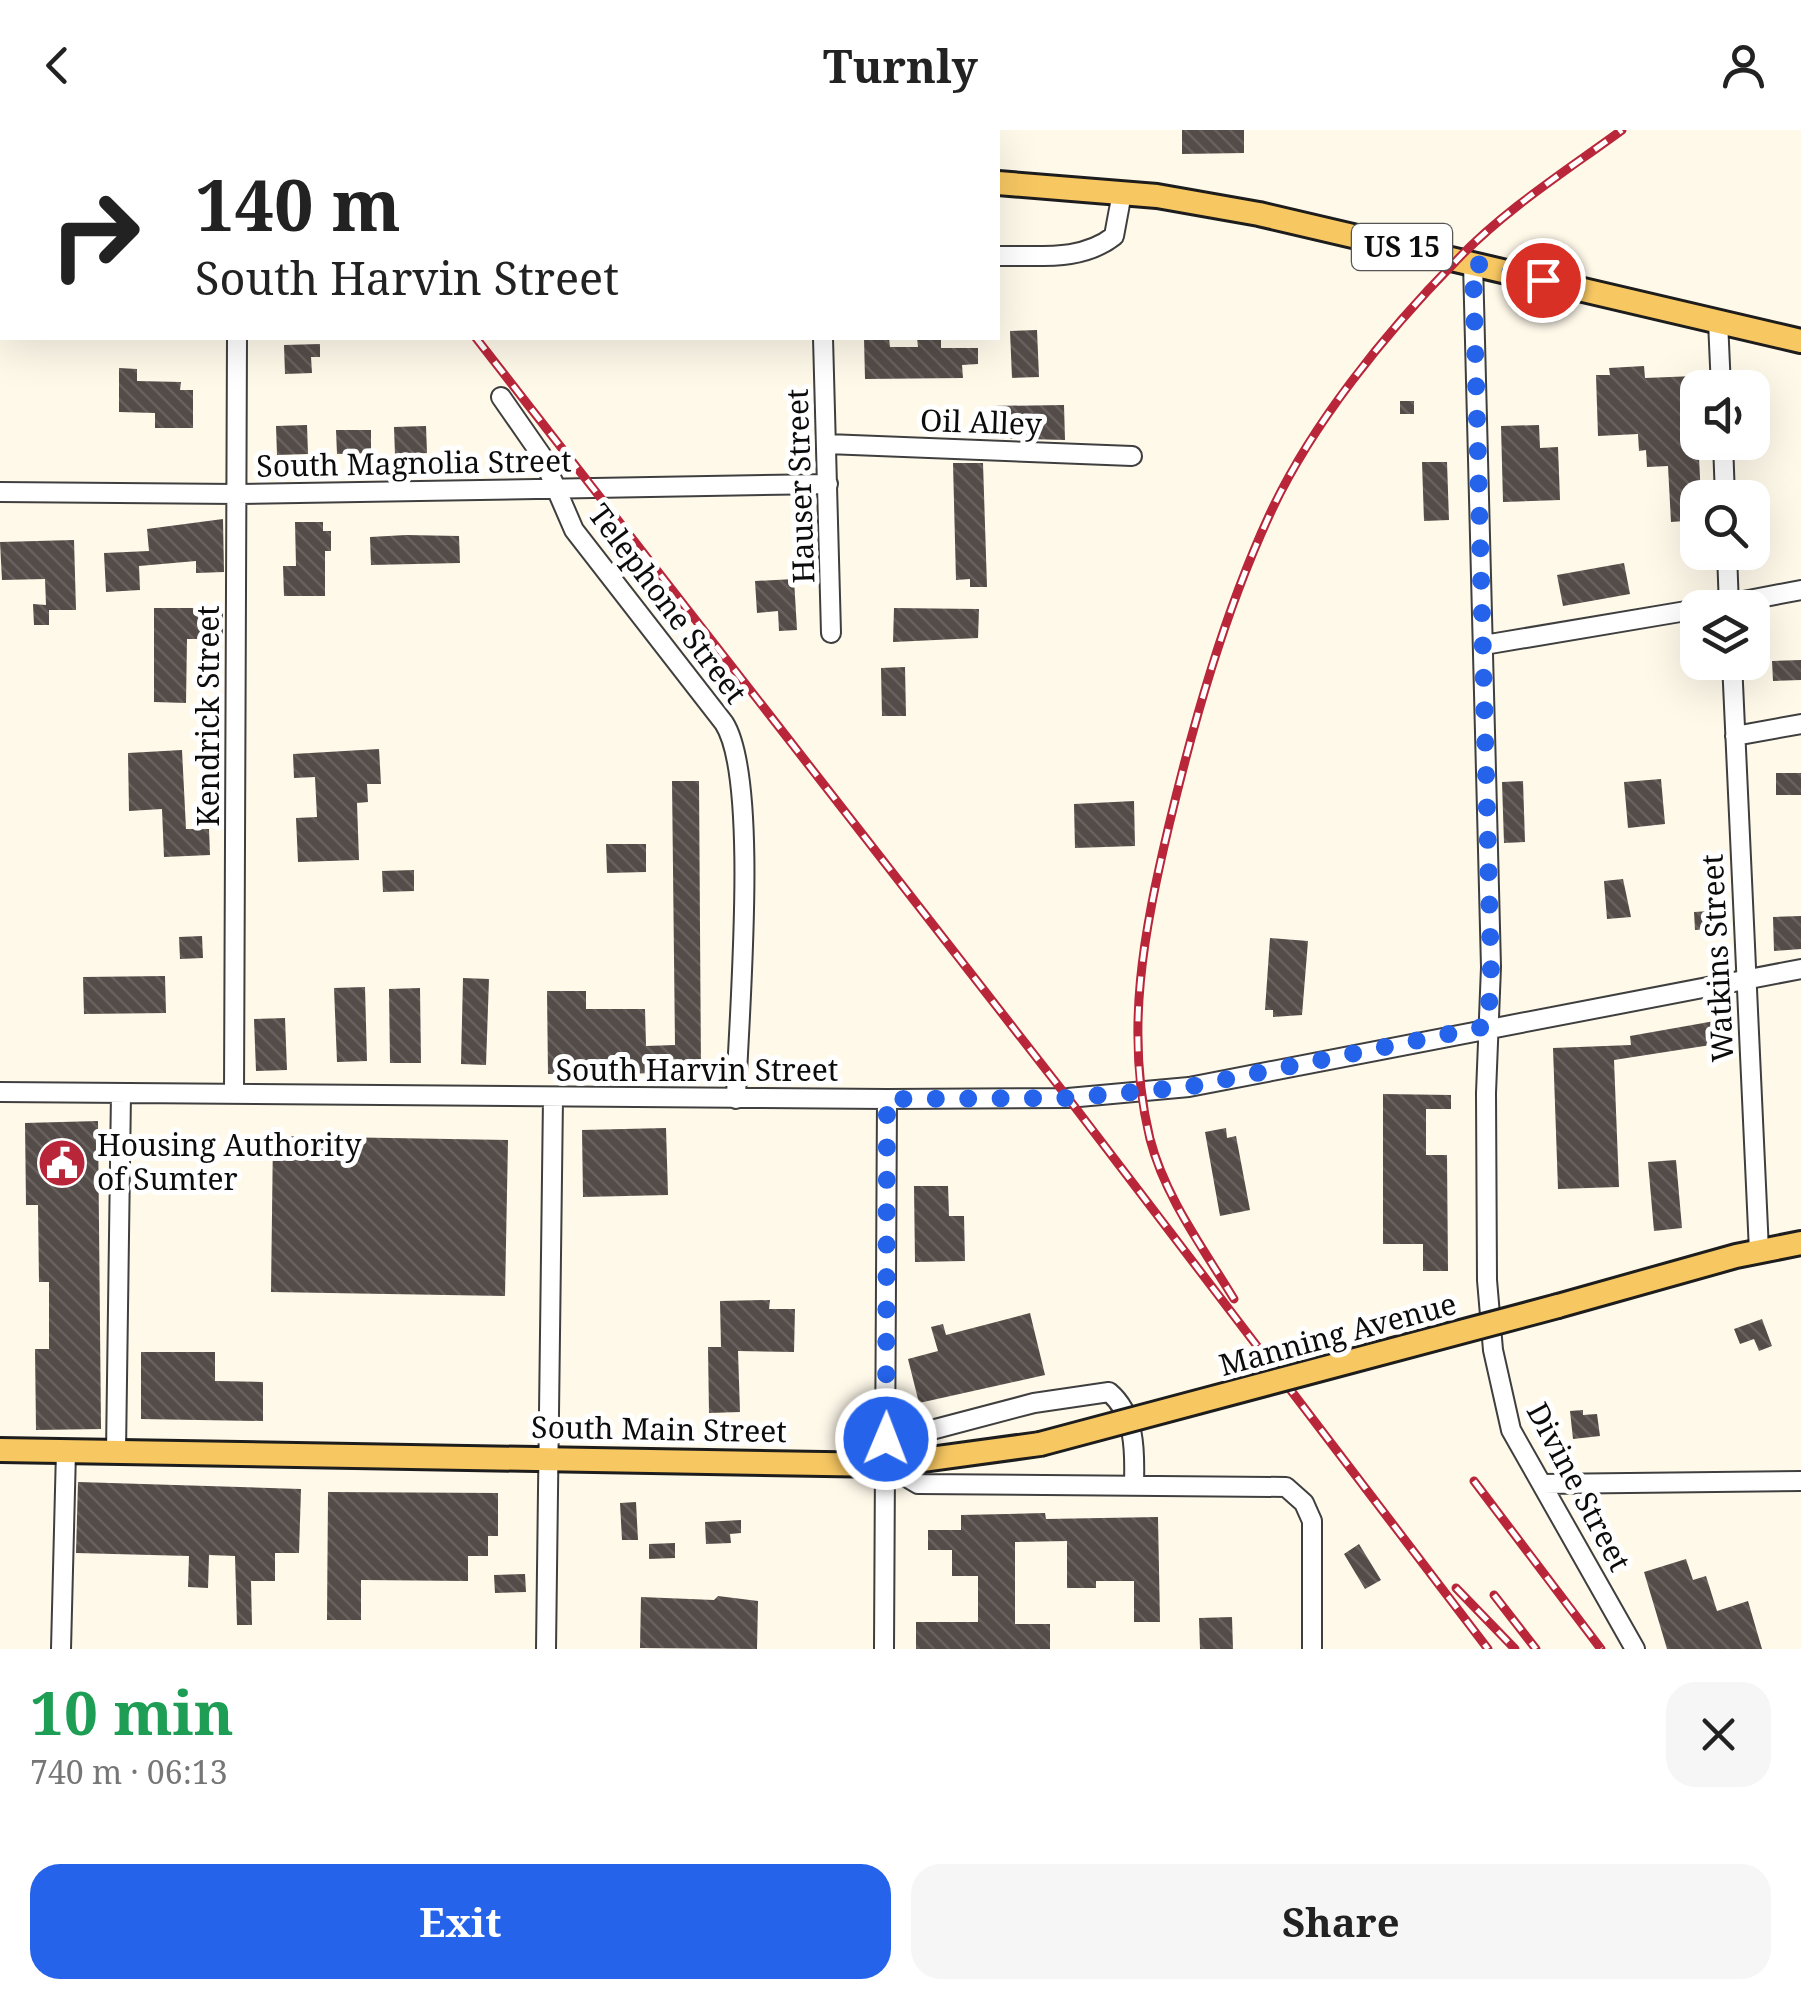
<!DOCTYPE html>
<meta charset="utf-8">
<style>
:root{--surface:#fff;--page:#f6f6f6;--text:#222;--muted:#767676;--accent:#2563eb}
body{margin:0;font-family:"Noto Serif",serif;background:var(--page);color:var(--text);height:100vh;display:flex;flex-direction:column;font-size:38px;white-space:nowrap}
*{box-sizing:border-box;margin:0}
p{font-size:32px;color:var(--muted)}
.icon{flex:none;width:55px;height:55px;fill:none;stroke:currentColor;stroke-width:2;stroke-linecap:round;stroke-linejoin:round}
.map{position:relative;height:1519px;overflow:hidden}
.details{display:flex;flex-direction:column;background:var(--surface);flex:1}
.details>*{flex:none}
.guide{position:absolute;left:0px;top:0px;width:1000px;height:210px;box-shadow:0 10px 40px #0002;background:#fff;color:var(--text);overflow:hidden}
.controls{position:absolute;left:1680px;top:240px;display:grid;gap:20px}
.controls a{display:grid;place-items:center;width:90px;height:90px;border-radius:20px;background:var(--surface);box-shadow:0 10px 40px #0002;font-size:50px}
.pin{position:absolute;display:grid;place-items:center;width:85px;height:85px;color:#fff;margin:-42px;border:5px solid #fff;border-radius:50%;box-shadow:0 2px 10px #0007}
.me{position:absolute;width:110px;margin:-55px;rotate:1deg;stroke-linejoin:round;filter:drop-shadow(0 0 8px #0008)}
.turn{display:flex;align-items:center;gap:35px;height:210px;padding:0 30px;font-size:45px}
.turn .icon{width:130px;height:130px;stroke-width:2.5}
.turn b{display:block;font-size:70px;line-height:85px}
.round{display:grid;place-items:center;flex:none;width:105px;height:105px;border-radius:30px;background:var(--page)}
.overview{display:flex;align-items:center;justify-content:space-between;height:170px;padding:0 30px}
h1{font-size:60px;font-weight:700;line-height:75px;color:#1e9e55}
.cta{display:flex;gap:20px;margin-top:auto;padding:20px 30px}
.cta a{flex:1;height:115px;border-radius:30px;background:var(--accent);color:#fff;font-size:40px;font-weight:700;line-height:115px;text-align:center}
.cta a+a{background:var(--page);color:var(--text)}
header{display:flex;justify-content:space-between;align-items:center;height:130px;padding:0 30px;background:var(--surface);font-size:45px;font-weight:700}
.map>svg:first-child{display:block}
.building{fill:url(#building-back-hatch)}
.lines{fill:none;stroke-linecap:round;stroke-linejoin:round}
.minor-casing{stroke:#3f3f3f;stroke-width:22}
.major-casing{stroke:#1d1d1d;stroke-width:28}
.minor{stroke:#fff;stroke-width:18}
.major{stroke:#f7c762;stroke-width:22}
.rail-casing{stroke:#b92639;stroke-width:9}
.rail{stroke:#fff;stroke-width:5;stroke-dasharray:15;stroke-linecap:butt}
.major-bridge-casing{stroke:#1d1d1d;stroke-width:28;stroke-linecap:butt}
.major-bridge{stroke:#f7c762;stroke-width:22}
.route{stroke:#2563eb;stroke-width:18;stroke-dasharray:0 32.4}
.labels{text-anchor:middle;stroke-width:10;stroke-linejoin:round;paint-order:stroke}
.shield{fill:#fff;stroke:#555;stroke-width:2.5}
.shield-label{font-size:28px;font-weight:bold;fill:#0c0c0c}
.street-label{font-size:30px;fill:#0c0c0c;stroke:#fff}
.poi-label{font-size:30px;fill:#0c0c0c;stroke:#fff;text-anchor:start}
</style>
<header><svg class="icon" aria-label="back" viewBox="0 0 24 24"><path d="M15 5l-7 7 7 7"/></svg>Turnly<svg class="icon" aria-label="person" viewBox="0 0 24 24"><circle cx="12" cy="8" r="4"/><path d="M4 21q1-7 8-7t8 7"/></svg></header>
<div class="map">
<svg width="1801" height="1519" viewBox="0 0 1801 1519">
<defs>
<pattern id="building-back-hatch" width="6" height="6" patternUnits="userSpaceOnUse" patternTransform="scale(2.5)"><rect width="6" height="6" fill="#544c48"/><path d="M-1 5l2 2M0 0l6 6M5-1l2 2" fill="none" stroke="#68615e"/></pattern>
</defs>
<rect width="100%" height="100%" fill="#fff9ea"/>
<!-- building -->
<path class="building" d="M 1182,0 L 1244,0 L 1244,23 L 1182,24 Z
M 1037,200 L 1039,247 L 1012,248 L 1010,201 Z
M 864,208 L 889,208 L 890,217 L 918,217 L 917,208 L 941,208 L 941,218 L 978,218 L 978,234 L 962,235 L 963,248 L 865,249 Z
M 320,214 L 320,227 L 311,227 L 312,243 L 285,244 L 284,215 Z
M 1644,236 L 1645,248 L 1695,246 L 1701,368 L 1698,390 L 1671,392 L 1668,336 L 1647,337 L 1646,320 L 1639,321 L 1638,304 L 1598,306 L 1596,245 L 1610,245 L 1609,238 Z
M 119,238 L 137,239 L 137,251 L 181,252 L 180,260 L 193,260 L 193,298 L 155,298 L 155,283 L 119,282 Z
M 1400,271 L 1414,271 L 1414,284 L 1400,284 Z
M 1064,275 L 1065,310 L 990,308 L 989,276 Z
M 307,295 L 308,324 L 277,325 L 276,296 Z
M 1539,295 L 1540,318 L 1558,317 L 1560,370 L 1503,372 L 1501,296 Z
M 426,296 L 427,323 L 395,325 L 394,297 Z
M 336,300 L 371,300 L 371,323 L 337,324 Z
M 1422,332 L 1447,332 L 1449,390 L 1424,391 Z
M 953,333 L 983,333 L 987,457 L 970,457 L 970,449 L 956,450 Z
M 223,389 L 224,442 L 196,443 L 196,431 L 139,436 L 140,460 L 106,462 L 104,423 L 149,421 L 147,399 Z
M 295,392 L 323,392 L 323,401 L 331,401 L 331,421 L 325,421 L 325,466 L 284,466 L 283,436 L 296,436 Z
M 406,405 L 459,406 L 460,433 L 371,435 L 370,407 Z
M 74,410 L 76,480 L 49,480 L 49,495 L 34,495 L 33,474 L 46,475 L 45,449 L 2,450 L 0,412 Z
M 1624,433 L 1630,464 L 1563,476 L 1557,445 Z
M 794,449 L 797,500 L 779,501 L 778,481 L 757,483 L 755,451 Z
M 154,478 L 223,478 L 223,509 L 187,509 L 186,573 L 154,572 Z
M 894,478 L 979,479 L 978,508 L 893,512 Z
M 1801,530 L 1801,550 L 1773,551 L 1772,531 Z
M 905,537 L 906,586 L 882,586 L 881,538 Z
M 379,619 L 381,654 L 367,654 L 368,672 L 357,673 L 359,730 L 298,732 L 296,688 L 317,687 L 315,647 L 294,648 L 293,624 Z
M 182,620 L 186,699 L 209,699 L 210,725 L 164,727 L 162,679 L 129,681 L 128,623 Z
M 1776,643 L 1801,643 L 1801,665 L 1776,665 Z
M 1661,649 L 1665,694 L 1628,698 L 1624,652 Z
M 672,651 L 699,651 L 701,943 L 548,944 L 547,861 L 586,861 L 586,879 L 645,879 L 646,916 L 675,915 Z
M 1523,651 L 1525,712 L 1504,713 L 1502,652 Z
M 1134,671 L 1135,716 L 1075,718 L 1074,674 Z
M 606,714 L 646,714 L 646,742 L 607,743 Z
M 414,740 L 414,761 L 383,762 L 382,741 Z
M 1623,749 L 1631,787 L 1607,789 L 1604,751 Z
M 1710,781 L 1711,799 L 1695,800 L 1694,782 Z
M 1801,786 L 1801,819 L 1774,821 L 1773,787 Z
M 202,806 L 203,828 L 180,829 L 179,807 Z
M 1270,808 L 1308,811 L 1302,885 L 1273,887 L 1273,880 L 1265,880 Z
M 165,846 L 166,883 L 84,884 L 83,847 Z
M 463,848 L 489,849 L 486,935 L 461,934 Z
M 365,857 L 367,931 L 337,932 L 334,858 Z
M 420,858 L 421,933 L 390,933 L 389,859 Z
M 285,888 L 287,940 L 256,941 L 254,889 Z
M 1726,889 L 1730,912 L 1614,930 L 1619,1057 L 1558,1059 L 1553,918 L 1631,915 L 1630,906 Z
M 1383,964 L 1451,965 L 1451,979 L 1426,979 L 1426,1025 L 1447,1025 L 1448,1141 L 1423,1141 L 1423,1114 L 1383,1114 Z
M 98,991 L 101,1299 L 36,1300 L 35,1219 L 49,1219 L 49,1152 L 39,1152 L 38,1075 L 26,1075 L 25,993 Z
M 666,998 L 668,1065 L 583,1067 L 582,1000 Z
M 1226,998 L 1227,1008 L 1236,1006 L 1250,1080 L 1220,1086 L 1205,1002 Z
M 273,1006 L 508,1010 L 505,1166 L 271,1162 Z
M 1676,1030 L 1682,1098 L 1654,1101 L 1648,1032 Z
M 914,1056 L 948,1056 L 949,1086 L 964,1086 L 965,1131 L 915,1132 Z
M 770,1170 L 769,1179 L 795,1179 L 794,1222 L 738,1221 L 740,1282 L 709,1283 L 708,1217 L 721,1217 L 720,1171 Z
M 1030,1183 L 1045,1245 L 919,1273 L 908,1229 L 938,1221 L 931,1197 L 943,1194 L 946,1205 Z
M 1762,1189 L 1772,1216 L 1759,1221 L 1754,1209 L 1740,1214 L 1734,1199 Z
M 141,1222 L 215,1222 L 215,1251 L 263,1252 L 263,1291 L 141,1289 Z
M 1583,1280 L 1583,1285 L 1597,1284 L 1600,1306 L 1573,1309 L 1570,1281 Z
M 78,1352 L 301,1359 L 299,1423 L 275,1423 L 275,1451 L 251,1451 L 252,1495 L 237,1495 L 235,1426 L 209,1425 L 208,1458 L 188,1457 L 189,1426 L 76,1423 Z
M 328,1362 L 498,1363 L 498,1406 L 488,1406 L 488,1426 L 468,1426 L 468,1451 L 361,1450 L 361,1490 L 327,1490 Z
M 636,1372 L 638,1410 L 622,1410 L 620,1373 Z
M 1045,1383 L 1046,1389 L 1158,1387 L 1160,1492 L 1134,1492 L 1134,1451 L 1096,1451 L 1096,1458 L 1067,1458 L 1067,1411 L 1015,1412 L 1015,1494 L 1050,1494 L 1050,1519 L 916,1519 L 916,1492 L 978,1492 L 978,1446 L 952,1446 L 952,1420 L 928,1420 L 928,1400 L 961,1400 L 961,1385 Z
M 741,1390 L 741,1403 L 730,1404 L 731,1413 L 706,1414 L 705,1392 Z
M 675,1413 L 675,1428 L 649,1429 L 649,1414 Z
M 1359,1414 L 1381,1450 L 1365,1459 L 1344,1424 Z
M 1686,1429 L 1693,1450 L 1706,1446 L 1717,1481 L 1748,1471 L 1762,1519 L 1667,1519 L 1644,1442 Z
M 525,1444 L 526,1462 L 495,1463 L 494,1445 Z
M 718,1466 L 758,1471 L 757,1519 L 640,1518 L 641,1467 L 714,1470 Z
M 1232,1487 L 1233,1519 L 1200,1519 L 1199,1488 Z"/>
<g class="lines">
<!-- minor casing -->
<g class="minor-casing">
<path id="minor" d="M 808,0 L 808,2
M 239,2 L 239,0
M 998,126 C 1038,125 1081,132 1114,106 L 1122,63
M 1473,133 L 1491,837 L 1486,963 L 1487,1150 L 1493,1220 L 1511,1300 L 1635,1519
M 1718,191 L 1721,258
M 823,208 L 831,503
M 501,267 L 542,326 L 574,400 L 724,593 C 760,649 738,891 736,969
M 1723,312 L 1725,368
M 827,314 L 1132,326
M 0,362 L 237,364 L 828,354
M 1727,422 L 1729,478
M 1707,478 L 1801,460
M 1484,515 L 1698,479
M 1732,532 L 1759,1121
M 1735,606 L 1801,594
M 0,962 L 887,969 L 1068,968 L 1189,957 L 1801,839
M 234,964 L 237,208
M 887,1283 L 902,1299 L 920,1303 L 1034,1273 L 1109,1262 C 1135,1284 1135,1320 1134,1353
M 116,1322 L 121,963
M 886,1335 L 918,1354 L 1286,1357 L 1304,1373 L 1312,1391 L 1312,1519
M 1542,1354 L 1801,1351
M 61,1519 L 66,1321
M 546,1519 L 553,968
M 884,1519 L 887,969"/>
</g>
<!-- major casing -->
<g class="major-casing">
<path id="major" d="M 0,30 L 2,30
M 998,53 L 1157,66 L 1259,84 L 1801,211
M 1558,1176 L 1736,1126 L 1801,1113
M 0,1320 L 886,1335 L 1040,1314"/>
</g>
<!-- minor -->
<use href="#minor" class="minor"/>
<!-- major -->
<use href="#major" class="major"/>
<!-- rail casing -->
<g class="rail-casing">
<path id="rail" d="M 314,0 L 316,2
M 476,208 L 1068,968 L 1488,1519
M 1234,1169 C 1203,1118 1165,1067 1150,1009 C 1124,901 1144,801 1169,695 C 1194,591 1224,484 1269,386 C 1310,296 1386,202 1456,131 C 1504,80 1566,41 1622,0
M 1474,1351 L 1601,1519
M 1456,1458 L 1515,1519
M 1494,1465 L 1536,1519"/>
</g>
<!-- rail -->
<use href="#rail" class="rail"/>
<!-- major-bridge casing -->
<g class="major-bridge-casing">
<path id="major-bridge" d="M 1040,1314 L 1558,1176"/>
</g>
<!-- major-bridge -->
<use href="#major-bridge" class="major-bridge"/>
</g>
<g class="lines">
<!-- route -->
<path class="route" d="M 886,1309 L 887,969 L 1068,968 L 1188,957 L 1488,896 L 1491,838 L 1473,133 L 1543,150"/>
</g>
<!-- icons -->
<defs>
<g id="civic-disc" transform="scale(2.5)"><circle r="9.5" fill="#b92639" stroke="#fff"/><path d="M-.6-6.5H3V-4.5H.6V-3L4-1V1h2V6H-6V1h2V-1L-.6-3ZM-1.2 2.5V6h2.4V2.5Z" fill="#fff"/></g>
</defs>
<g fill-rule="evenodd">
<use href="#civic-disc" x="62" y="1033"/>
</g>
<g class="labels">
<!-- shield labels -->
<rect class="shield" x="1352" y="94" width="100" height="46" rx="8"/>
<g class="shield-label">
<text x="1402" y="127">US 15</text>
</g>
<!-- street labels -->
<g class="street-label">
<text transform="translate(981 293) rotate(2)" y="10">Oil Alley</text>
<text transform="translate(414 334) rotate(-1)" y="10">South Magnolia Street</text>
<text transform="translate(801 356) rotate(-92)" y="10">Hauser Street</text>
<text transform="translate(667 474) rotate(53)" y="10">Telephone Street</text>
<text transform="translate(209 586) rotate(-90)" y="10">Kendrick Street</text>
<text transform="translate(1718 828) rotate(-93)" y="10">Watkins Street</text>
<text x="697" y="951">South Harvin Street</text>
<text transform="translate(1338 1205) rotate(-15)" y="10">Manning Avenue</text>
<text transform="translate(659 1300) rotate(1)" y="10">South Main Street</text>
<text transform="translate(1578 1357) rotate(62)" y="10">Divine Street</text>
</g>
<!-- poi labels -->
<g class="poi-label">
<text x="97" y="1026">Housing Authority<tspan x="97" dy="34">of Sumter</tspan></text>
</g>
</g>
</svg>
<div class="controls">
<a><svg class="icon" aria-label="sound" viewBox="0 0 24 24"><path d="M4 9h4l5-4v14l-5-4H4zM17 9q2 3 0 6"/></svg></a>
<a><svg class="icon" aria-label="search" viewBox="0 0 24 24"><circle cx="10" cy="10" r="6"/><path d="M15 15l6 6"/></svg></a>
<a><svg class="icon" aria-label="layers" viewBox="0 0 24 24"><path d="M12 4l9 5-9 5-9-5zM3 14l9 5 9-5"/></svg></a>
</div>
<div class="pin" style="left:1543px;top:150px;background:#d93025"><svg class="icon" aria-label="arrive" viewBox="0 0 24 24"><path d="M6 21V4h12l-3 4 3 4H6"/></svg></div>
<svg class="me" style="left:886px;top:1309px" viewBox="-20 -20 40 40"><circle r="17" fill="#2563eb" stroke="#fff" stroke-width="3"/><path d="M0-11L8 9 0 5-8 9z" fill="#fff"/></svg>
<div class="guide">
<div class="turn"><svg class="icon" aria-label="right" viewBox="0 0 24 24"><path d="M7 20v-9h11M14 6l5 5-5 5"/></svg><div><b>140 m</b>South Harvin Street</div></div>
</div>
</div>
<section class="details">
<div class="overview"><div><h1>10 min</h1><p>740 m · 06:13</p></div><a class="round"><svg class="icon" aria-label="close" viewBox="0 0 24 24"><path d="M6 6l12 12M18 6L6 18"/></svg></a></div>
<div class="cta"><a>Exit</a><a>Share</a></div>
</section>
